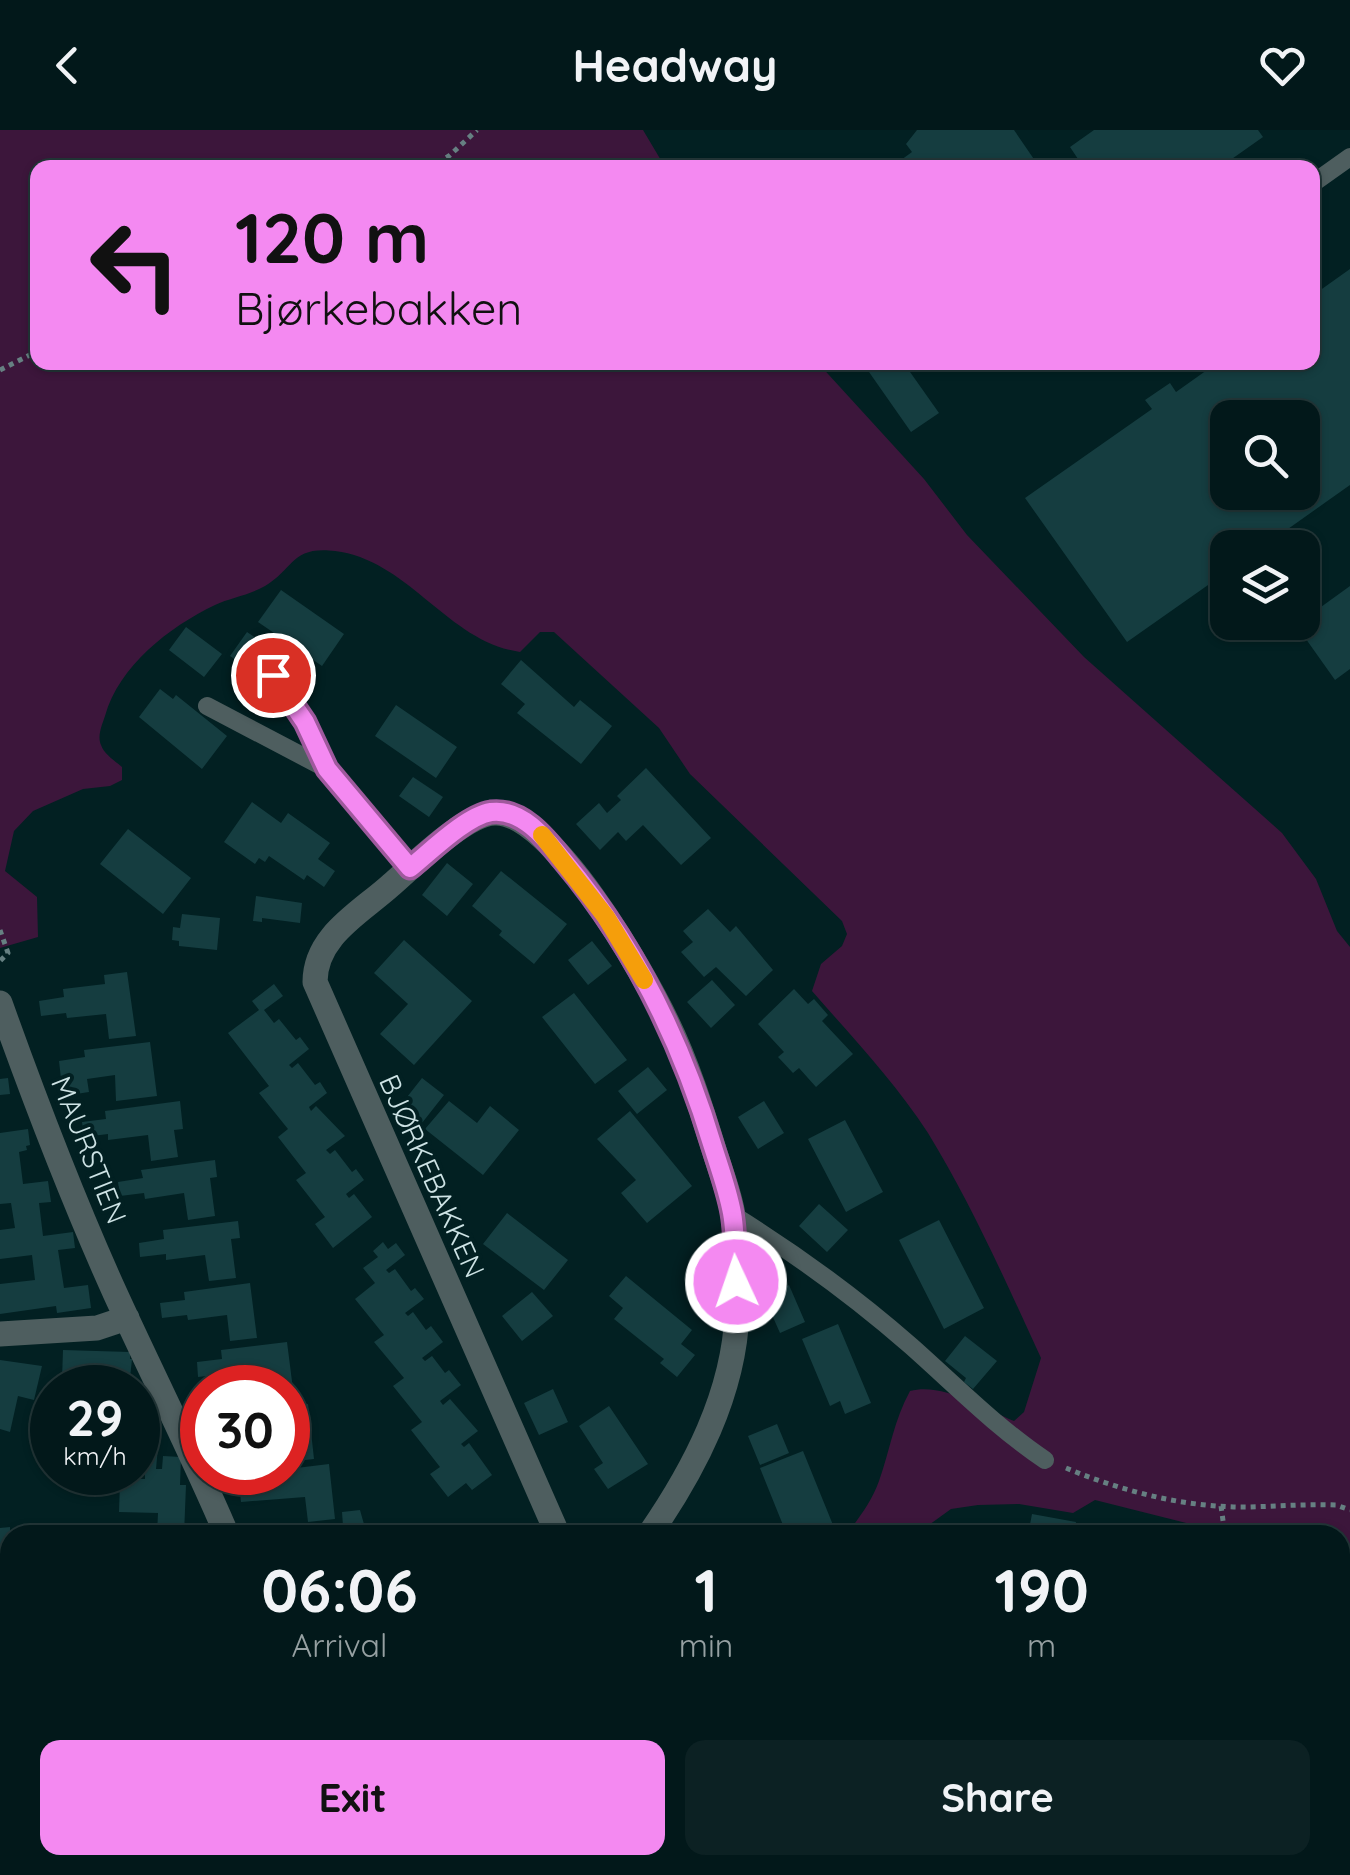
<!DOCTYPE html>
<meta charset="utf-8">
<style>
:root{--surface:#02181a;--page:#0c2123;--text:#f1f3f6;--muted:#96a0a2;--line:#233739;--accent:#f489f1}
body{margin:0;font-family:Quicksand,sans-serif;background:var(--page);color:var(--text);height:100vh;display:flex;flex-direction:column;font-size:38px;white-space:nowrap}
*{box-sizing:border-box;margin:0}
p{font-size:32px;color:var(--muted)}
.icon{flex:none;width:55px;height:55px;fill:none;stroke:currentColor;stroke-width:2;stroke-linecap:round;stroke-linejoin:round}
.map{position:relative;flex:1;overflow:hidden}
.side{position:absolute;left:0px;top:1395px;width:1350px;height:350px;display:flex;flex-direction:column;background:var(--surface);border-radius:30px 30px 0 0;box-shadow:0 2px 8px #0004,0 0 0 2px var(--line)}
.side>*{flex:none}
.hud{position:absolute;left:30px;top:30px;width:1290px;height:210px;border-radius:20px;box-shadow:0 2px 8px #0004,0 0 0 2px var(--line);background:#f489f1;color:#111;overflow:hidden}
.buttons{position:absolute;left:1210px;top:270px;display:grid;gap:20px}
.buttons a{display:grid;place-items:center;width:110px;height:110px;border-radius:20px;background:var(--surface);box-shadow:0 2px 8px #0004,0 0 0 2px var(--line);font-size:50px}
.speed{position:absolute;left:30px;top:1235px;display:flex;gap:20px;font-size:50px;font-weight:700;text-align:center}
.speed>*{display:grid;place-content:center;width:130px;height:130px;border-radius:50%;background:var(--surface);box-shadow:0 2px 8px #0004,0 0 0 2px var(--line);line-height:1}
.speed small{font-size:25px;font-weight:400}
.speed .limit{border:15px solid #d22;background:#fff;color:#111}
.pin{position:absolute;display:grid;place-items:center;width:85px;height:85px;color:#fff;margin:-42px;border:5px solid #fff;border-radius:50%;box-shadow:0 2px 10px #0007}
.me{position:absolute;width:110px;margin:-55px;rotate:357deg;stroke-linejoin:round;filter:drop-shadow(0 0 8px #0008)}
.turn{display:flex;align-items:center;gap:35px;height:210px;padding:0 40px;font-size:45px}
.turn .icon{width:130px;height:130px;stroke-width:2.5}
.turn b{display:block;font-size:70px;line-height:85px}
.eta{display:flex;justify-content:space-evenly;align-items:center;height:170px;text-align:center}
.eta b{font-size:60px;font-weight:700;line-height:70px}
.action{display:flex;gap:20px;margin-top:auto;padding:20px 40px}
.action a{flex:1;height:115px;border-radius:20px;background:var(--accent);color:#111;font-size:40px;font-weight:700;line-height:115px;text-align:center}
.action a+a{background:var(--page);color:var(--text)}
header{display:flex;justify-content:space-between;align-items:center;height:130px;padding:0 40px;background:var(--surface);font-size:45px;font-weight:700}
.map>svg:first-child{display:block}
.green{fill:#3c163b}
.building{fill:#153d40;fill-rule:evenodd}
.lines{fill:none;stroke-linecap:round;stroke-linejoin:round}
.path{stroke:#668082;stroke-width:5;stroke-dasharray:5 5;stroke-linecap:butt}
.service{stroke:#4e5e5f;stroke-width:18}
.minor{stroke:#4e5e5f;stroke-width:25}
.route-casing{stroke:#9f599d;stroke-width:25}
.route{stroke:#f489f1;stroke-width:18}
.slow{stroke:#f59e0b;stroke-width:18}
.labels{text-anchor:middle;stroke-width:8;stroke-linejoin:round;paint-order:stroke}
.street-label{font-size:28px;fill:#cee3e5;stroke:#022022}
</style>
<header><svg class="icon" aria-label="back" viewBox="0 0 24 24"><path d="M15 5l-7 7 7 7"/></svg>Headway<svg class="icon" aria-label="heart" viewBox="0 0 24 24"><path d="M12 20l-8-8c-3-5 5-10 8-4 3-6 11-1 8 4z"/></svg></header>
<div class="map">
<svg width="1350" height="1745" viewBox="0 0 1350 1745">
<rect width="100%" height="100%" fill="#022022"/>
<!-- green -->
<path class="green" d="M 0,0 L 643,0 L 665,37 L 38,38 L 38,232 L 818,233 L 924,349 L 967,405 L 1084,527 L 1282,703 L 1316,749 L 1337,801 L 1350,817 L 1350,1434 L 1340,1432 L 1340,1405 L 1234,1405 L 1095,1370 L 1073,1383 L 1019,1374 L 978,1375 L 951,1379 L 915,1405 L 846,1405 C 859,1388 872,1371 879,1351 C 890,1320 894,1290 910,1261 C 942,1252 984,1278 1014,1291 L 1024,1282 L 1041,1228 C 1006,1152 972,1075 928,1003 C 895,952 852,907 812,861 L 821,834 L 842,816 L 847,804 L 842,791 L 690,644 L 659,598 L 554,502 L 540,502 L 520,522 C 448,512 409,430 335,421 C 291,416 295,438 265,456 C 250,465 230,468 215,475 C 169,497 119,536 105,586 C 102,595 97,606 101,615 C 104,624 115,631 122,637 L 122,650 L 110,656 L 83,659 L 33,681 L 14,701 L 5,741 L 37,767 L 38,807 L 0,818 Z
M 321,1735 L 443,1735 L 440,1745 L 319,1745 Z
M 462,1735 L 644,1735 L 631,1745 L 460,1745 Z"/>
<!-- building -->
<path class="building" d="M 917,0 L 1014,0 L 1040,38 L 890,38 L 912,22 L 906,14 Z
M 1094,0 L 1258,0 L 1263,7 L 1219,38 L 1084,38 L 1070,17 Z
M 1350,139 L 1350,355 L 1261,418 L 1228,418 L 1228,441 L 1127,512 L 1025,368 L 1152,279 L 1145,270 L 1170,253 L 1176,262 L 1207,240 L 1201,232 L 1312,232 L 1312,166 ZM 1228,288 L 1302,288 L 1302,362 L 1228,362 Z
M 862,232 L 903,232 L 939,283 L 911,302 Z
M 1350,456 L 1350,539 L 1335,550 L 1296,495 Z
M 281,460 L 344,504 L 322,536 L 258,492 Z
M 186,497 L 222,524 L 204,547 L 169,520 Z
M 247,502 L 272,519 L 255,543 L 230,526 Z
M 521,530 L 574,577 L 580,570 L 612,596 L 581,634 L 517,583 L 525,574 L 501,554 Z
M 160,559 L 173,569 L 176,565 L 227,606 L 202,639 L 139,587 Z
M 396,575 L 457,617 L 436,648 L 375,606 Z
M 646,638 L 711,708 L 681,735 L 643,695 L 626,711 L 618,702 L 600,720 L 576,694 L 599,673 L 607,683 L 621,670 L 617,666 Z
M 413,647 L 443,667 L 429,687 L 399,666 Z
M 252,672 L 281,693 L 288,683 L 330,713 L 318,729 L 335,741 L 324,757 L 307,745 L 304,750 L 269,726 L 265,732 L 259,728 L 255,734 L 224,712 Z
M 128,699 L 191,748 L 163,784 L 100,734 Z
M 447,733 L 473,754 L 447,786 L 422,765 Z
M 501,741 L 567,794 L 534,834 L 499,805 L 502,801 L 472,776 Z
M 256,766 L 302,773 L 300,793 L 262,788 L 262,792 L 253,791 Z
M 708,779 L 730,802 L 736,796 L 773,840 L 746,866 L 716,837 L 704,847 L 681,822 L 693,812 L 683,801 Z
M 182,784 L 220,788 L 217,820 L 179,816 L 179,811 L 172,810 L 173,797 L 180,798 Z
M 404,810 L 472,871 L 414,935 L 380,904 L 408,874 L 374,843 Z
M 592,811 L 612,836 L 588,855 L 568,830 Z
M 127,842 L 136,906 L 109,909 L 106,884 L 67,888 L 66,883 L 41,886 L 39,871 L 64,867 L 63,859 L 105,854 L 104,845 Z
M 712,850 L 735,875 L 711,898 L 687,872 Z
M 274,854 L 283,866 L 264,880 L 274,893 L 279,889 L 296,910 L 300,907 L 309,919 L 289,935 L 292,938 L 298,933 L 315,955 L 320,952 L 327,963 L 309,977 L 311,981 L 316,976 L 345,1006 L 326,1020 L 330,1024 L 335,1020 L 352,1042 L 356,1039 L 364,1050 L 346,1064 L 349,1068 L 354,1064 L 372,1087 L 333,1118 L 315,1094 L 325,1087 L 296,1050 L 306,1043 L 278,1007 L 288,999 L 259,963 L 269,956 L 228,903 L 259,880 L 252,871 Z
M 794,859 L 808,874 L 814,869 L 828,885 L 822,891 L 853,924 L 816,957 L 799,938 L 793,943 L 778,927 L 784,922 L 758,894 Z
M 574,863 L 627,930 L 595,954 L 542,887 Z
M 150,912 L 157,966 L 116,971 L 115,945 L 87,949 L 89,962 L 63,966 L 59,931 L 85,927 L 84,920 Z
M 648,937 L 667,960 L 637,984 L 618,961 Z
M 8,948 L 10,964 L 0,965 L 0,949 Z
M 422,948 L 444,965 L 422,993 L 400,976 Z
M 180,971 L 183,999 L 174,1000 L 178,1027 L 151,1031 L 148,1005 L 108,1010 L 108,1004 L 84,1007 L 82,992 L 106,989 L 105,981 Z
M 449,971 L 477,993 L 490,976 L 519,1000 L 483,1045 L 425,999 Z
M 764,971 L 784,1003 L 758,1019 L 738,987 Z
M 630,981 L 692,1056 L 647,1093 L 621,1063 L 636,1050 L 597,1009 Z
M 845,990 L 883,1062 L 846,1082 L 808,1009 Z
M 28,999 L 30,1015 L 26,1016 L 27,1020 L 19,1022 L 23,1054 L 48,1051 L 51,1072 L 39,1073 L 43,1106 L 73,1102 L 75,1118 L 58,1120 L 64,1158 L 88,1155 L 91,1178 L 57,1183 L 56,1176 L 0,1184 L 0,1154 L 35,1150 L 32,1125 L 0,1129 L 0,1100 L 15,1098 L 11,1073 L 0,1074 L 0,1003 Z
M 215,1030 L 217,1047 L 210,1048 L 215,1086 L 188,1090 L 184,1063 L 145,1069 L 144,1063 L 120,1066 L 118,1052 L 143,1048 L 141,1040 Z
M 819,1074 L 848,1100 L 827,1122 L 799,1096 Z
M 507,1083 L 568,1130 L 544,1160 L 483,1114 Z
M 939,1090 L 984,1178 L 944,1199 L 899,1110 Z
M 238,1091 L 240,1108 L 231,1109 L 236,1148 L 209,1151 L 205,1125 L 166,1130 L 166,1124 L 140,1127 L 139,1113 L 164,1109 L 163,1100 Z
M 383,1112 L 388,1119 L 396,1113 L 405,1125 L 386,1140 L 389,1143 L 395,1139 L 411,1161 L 415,1158 L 424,1169 L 405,1183 L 408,1186 L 413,1182 L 426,1200 L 431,1196 L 443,1212 L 422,1228 L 425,1231 L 432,1226 L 445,1243 L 449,1240 L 461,1255 L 440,1271 L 443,1275 L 450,1269 L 478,1301 L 461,1314 L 464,1317 L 469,1313 L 492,1345 L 472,1360 L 466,1353 L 448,1367 L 430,1344 L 440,1337 L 411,1300 L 422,1292 L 393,1256 L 404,1248 L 374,1212 L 384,1205 L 355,1169 L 375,1153 L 363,1138 L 378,1127 L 373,1121 Z
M 626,1146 L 692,1200 L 681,1214 L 695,1225 L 677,1247 L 660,1233 L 664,1229 L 614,1189 L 623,1178 L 609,1166 Z
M 250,1153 L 257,1208 L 230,1211 L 227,1185 L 188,1190 L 187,1185 L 162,1188 L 160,1173 L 185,1170 L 184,1162 Z
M 789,1155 L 805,1192 L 780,1203 L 764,1167 Z
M 532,1162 L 553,1186 L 522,1211 L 502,1186 Z
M 838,1194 L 871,1273 L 845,1284 L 840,1271 L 830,1276 L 802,1209 Z
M 965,1206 L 997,1231 L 973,1259 L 964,1252 L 966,1248 L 945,1231 Z
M 287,1212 L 294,1267 L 288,1268 L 288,1258 L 265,1258 L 264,1244 L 224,1250 L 224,1244 L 198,1247 L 197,1232 L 222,1229 L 221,1220 Z
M 63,1220 L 130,1222 L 130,1229 L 132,1229 L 129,1258 L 101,1258 L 101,1251 L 62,1249 Z
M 0,1230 L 42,1236 L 34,1270 L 18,1266 L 10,1302 L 0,1299 Z
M 553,1259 L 568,1292 L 539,1305 L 524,1273 Z
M 138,1273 L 153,1274 L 153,1289 L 158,1289 L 160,1296 L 156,1339 L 162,1339 L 163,1326 L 181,1327 L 180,1355 L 186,1355 L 184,1405 L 157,1405 L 158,1383 L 119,1382 L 120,1352 L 134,1353 L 134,1349 L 145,1349 L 145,1344 L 138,1344 Z
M 308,1274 L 314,1329 L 288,1332 L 288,1276 Z
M 609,1276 L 648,1334 L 608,1359 L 594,1339 L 603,1333 L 579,1296 Z
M 777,1294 L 789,1323 L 760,1335 L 748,1306 Z
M 803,1321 L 833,1395 L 817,1401 L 819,1405 L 787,1405 L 760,1338 Z
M 329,1334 L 335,1389 L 308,1392 L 305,1367 L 241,1372 L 239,1354 L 263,1350 L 263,1342 L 288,1342 L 288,1339 Z
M 360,1380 L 367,1405 L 299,1405 L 299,1401 L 343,1396 L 342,1382 Z
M 1032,1384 L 1076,1392 L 1074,1405 L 1028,1405 Z
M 1014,1395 L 1015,1405 L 981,1405 L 980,1397 Z
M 10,1397 L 10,1464 L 0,1466 L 0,1398 Z
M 1350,1455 L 1350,1553 L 1340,1555 L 1340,1458 Z
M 10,1716 L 10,1735 L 78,1735 L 75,1745 L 1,1744 Z
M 179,1735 L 212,1735 L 210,1745 L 176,1745 Z
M 692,1735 L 737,1735 L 740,1745 L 696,1745 Z
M 902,1735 L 929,1735 L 929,1745 L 902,1745 Z
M 1143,1735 L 1192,1735 L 1193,1740 L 1172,1740 L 1172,1745 L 1144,1745 Z"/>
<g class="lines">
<!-- path -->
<path class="path" d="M 429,38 L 449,26 L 477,0
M 0,240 L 38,221
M 0,800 L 8,823 L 0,831
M 1066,1338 C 1124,1362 1187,1378 1250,1377 C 1279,1376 1307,1374 1336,1375 L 1350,1380
M 1221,1376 L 1225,1405
M 787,1735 L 794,1745
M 297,1745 L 300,1735"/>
<!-- service -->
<path class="service" d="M 1312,54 L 1350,27
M 273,545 L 305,592 L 327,639 L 410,738
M 207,576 L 327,639
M 733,1085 C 796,1124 855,1167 911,1216 C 955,1255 996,1297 1045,1330"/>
<!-- minor -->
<path class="minor" d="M 0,873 C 35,971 72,1068 115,1163 C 152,1244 192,1323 227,1405
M 0,1204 L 97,1198 L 127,1188
M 558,1405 L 315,852 C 315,806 360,783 391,755 C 413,736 466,683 495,683 C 552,681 644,843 667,892 C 688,935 702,981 716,1026 C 722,1045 730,1065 733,1085 C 737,1115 738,1152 737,1183 C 734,1264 694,1340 649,1405
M 0,1515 L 10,1517
M 1019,1735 L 1025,1745
M 1306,1735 L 1312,1745
M 128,1745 L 130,1735"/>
</g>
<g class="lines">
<!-- route casing -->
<g class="route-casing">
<path id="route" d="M 273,545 L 305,592 L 327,639 L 410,738 C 430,722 466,686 491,682 C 522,678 546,709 563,730 C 634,814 682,913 713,1017 C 720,1039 728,1061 732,1083 C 736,1105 735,1129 736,1152"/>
</g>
<!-- route -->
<use href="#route" class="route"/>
<!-- slow -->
<path class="slow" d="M 542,705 L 606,787 L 644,850"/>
</g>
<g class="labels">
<!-- street labels -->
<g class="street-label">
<text transform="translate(89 1020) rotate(68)" y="10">MAURSTIEN</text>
<text transform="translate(432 1046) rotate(66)" y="10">BJØRKEBAKKEN</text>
</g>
</g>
</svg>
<div class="buttons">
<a><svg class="icon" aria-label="search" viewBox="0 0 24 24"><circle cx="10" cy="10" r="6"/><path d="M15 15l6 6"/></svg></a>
<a><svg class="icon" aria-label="layers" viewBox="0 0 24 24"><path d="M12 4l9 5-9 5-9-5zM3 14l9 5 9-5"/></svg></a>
</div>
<div class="speed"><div>29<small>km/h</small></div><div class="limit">30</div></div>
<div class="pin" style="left:273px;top:545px;background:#d93025"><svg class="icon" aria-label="arrive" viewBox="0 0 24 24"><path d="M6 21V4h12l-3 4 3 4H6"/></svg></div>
<svg class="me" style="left:736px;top:1152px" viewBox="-20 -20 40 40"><circle r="17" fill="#f489f1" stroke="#fff" stroke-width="3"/><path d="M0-11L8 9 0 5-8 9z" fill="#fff"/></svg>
<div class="hud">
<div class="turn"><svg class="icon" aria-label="left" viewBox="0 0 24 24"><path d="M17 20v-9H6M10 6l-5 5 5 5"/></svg><div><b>120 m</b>Bjørkebakken</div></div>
</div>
<section class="side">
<div class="eta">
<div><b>06:06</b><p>Arrival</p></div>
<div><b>1</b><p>min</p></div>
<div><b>190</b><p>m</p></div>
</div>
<div class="action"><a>Exit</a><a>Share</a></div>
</section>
</div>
